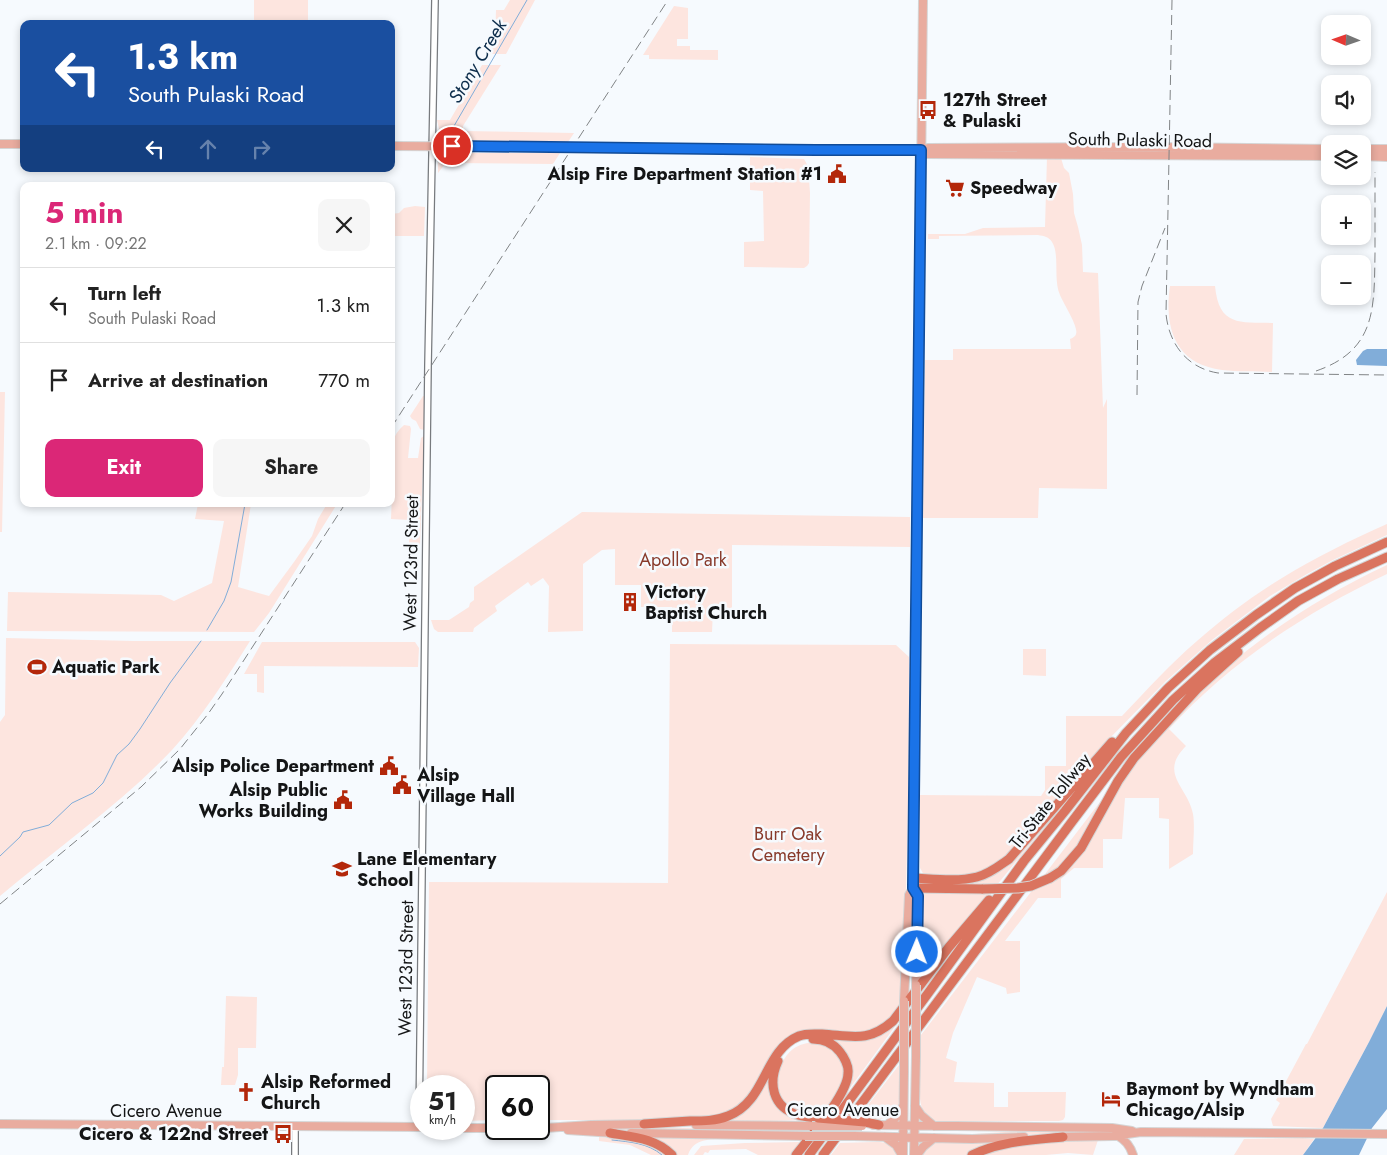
<!DOCTYPE html>
<meta charset="utf-8">
<style>
:root{--surface:#fff;--page:#f6f6f6;--text:#222;--muted:#767676;--line:#e0e0e0;--accent:#db2777}
body{margin:0;font-family:Jost,sans-serif;background:var(--page);color:var(--text);height:100vh;display:flex;flex-direction:column;font-size:19px;white-space:nowrap}
*{box-sizing:border-box;margin:0}
p{font-size:16px;color:var(--muted)}
.icon{flex:none;width:28px;height:28px;fill:none;stroke:currentColor;stroke-width:2;stroke-linecap:round;stroke-linejoin:round}
.map{position:relative;flex:1;overflow:hidden}
.sheet{position:absolute;left:20px;top:182px;width:375px;height:325px;display:flex;flex-direction:column;background:var(--surface);border-radius:10px;box-shadow:0 2px 8px #0003}
.sheet>*{flex:none}
.guide{position:absolute;left:20px;top:20px;width:375px;height:152px;border-radius:10px;box-shadow:0 2px 8px #0003;background:#1a4fa0;color:#fff;overflow:hidden}
.needle{width:32px;rotate:272deg}
.controls{position:absolute;left:1321px;top:15px;display:grid;gap:10px}
.controls a{display:grid;place-items:center;width:50px;height:50px;border-radius:10px;background:var(--surface);box-shadow:0 2px 8px #0003;font-size:25px}
.speed{position:absolute;left:410px;top:1075px;display:flex;gap:10px;font-size:25px;font-weight:700;text-align:center}
.speed>*{display:grid;place-content:center;width:65px;height:65px;border-radius:50%;background:var(--surface);box-shadow:0 2px 8px #0003;line-height:1}
.speed small{font-size:12px;font-weight:400}
.speed .limit{border:2px solid #111;border-radius:8px;background:#fff;color:#111}
.pin{position:absolute;display:grid;place-items:center;width:42px;height:42px;color:#fff;margin:-21px;border:2px solid #fff;border-radius:50%;box-shadow:0 1px 5px #0007}
.me{position:absolute;width:55px;margin:-28px;rotate:1deg;stroke-linejoin:round;filter:drop-shadow(0 0 4px #0008)}
.turn{display:flex;align-items:center;gap:18px;height:105px;padding:0 25px;font-size:22px}
.turn .icon{width:65px;height:65px;stroke-width:2.5}
.turn b{display:block;font-size:35px;line-height:42px}
.lanes{display:flex;align-items:center;height:48px;padding:0 25px;background:#0003;justify-content:center;gap:25px;direction:ltr}
.lanes .off{opacity:.35}
.round{display:grid;place-items:center;flex:none;width:52px;height:52px;border-radius:10px;background:var(--page)}
.head{display:flex;align-items:center;justify-content:space-between;height:85px;padding:0 25px}
h1{font-size:30px;font-weight:700;line-height:38px;color:var(--accent)}
.cta{display:flex;gap:10px;margin-top:auto;padding:10px 25px}
.cta a{flex:1;height:58px;border-radius:10px;background:var(--accent);color:#fff;font-size:20px;font-weight:700;line-height:58px;text-align:center}
.cta a+a{background:var(--page);color:var(--text)}
ul{padding:0;list-style:none}
li{display:flex;align-items:center;gap:15px;height:75px;padding:0 25px;border-top:1px solid var(--line)}
li div{flex:1}
li b{display:block;font-size:19px}
li em{font-style:normal}
.map>svg:first-child{display:block}
.green{fill:#fde5df}
.water{fill:#81add9}
.lines{fill:none;stroke-linecap:round;stroke-linejoin:round}
.stream{stroke:#81add9;stroke-width:1}
.minor-casing{stroke:#777a7e;stroke-width:8}
.major-casing{stroke:#d5d5d5;stroke-width:10}
.highway-casing{stroke:#d5d5d5;stroke-width:11}
.minor{stroke:#fff;stroke-width:5.5}
.major{stroke:#e9ac9f;stroke-width:8}
.highway{stroke:#da745f;stroke-width:9}
.rail{stroke:#818486;stroke-width:1;stroke-dasharray:10 5;stroke-linecap:butt}
.major-bridge-casing{stroke:#d5d5d5;stroke-width:10;stroke-linecap:butt}
.highway-bridge-casing{stroke:#d5d5d5;stroke-width:11;stroke-linecap:butt}
.major-bridge{stroke:#e9ac9f;stroke-width:8}
.highway-bridge{stroke:#da745f;stroke-width:9}
.route-casing{stroke:#114b97;stroke-width:12}
.route{stroke:#1a73e8;stroke-width:9}
.labels{text-anchor:middle;stroke-width:5;stroke-linejoin:round;paint-order:stroke}
.poi-label{font-size:18px;font-weight:bold;fill:#141516;stroke:#f6fafe;text-anchor:start}
.street-label{font-size:18px;fill:#141516;stroke:#f6fafe}
.park-label{font-size:18px;fill:#883a2b;stroke:#f6fafe}
.water-label{font-size:19px;font-style:italic;fill:#0d2d4b;stroke:#f6fafe}
</style>
<div class="map">
<svg width="1387" height="1155" viewBox="0 0 1387 1155">
<rect width="100%" height="100%" fill="#f6fafe"/>
<!-- green -->
<path class="green" d="M 254,0 L 308,0 L 308,24 L 254,24 Z
M 510,0 L 535,0 L 506,54 L 488,54 L 495,40 L 496,10 L 504,10 Z
M 674,6 L 688,8 L 688,39 L 677,39 L 677,46 L 690,46 L 690,50 L 718,50 L 718,60 L 649,59 L 649,55 L 643,55 Z
M 482,65 L 501,65 L 463,126 L 463,131 L 574,133 L 568,142 L 445,140 L 441,137 L 437,120 L 450,120 Z
M 445,153 L 560,153 L 553,164 L 449,163 L 444,165 L 438,173 C 438,165 437,157 445,153 Z
M 750,157 L 804,159 L 808,166 L 810,193 L 809,263 L 807,266 L 804,268 L 744,267 L 744,242 L 764,241 L 763,191 L 750,190 Z
M 1047,157 L 1061,158 L 1064,168 L 1069,173 L 1073,194 L 1074,213 L 1078,227 L 1082,245 L 1083,272 L 1098,273 L 1103,408 L 1107,399 L 1107,489 L 1039,488 L 1038,518 L 923,518 L 925,360 L 953,360 L 953,349 L 1071,349 L 1070,339 C 1071,339 1076,336 1076,334 C 1079,327 1063,303 1060,295 C 1053,280 1060,254 1052,242 C 1049,237 1044,236 1038,235 L 939,236 L 939,239 L 928,239 L 928,234 L 965,234 L 983,228 L 1045,227 Z
M 415,206 L 425,207 L 424,236 L 391,236 L 391,214 L 399,213 L 404,208 Z
M 1170,286 L 1215,286 C 1219,327 1240,322 1273,323 L 1272,372 C 1256,371 1238,372 1222,370 C 1175,364 1164,328 1170,286 Z
M 0,392 L 5,392 L 2,532 L 0,532 Z
M 423,396 L 425,396 L 424,430 L 420,429 L 416,421 L 412,419 L 410,416 Z
M 404,425 L 410,426 L 411,429 L 408,458 L 418,458 L 421,438 L 424,436 L 420,546 L 409,546 L 409,520 L 391,519 L 393,468 L 391,467 C 391,450 390,437 404,425 Z
M 198,504 L 251,504 L 238,587 L 269,596 L 294,562 L 312,536 L 318,519 L 327,504 L 337,504 L 269,613 L 254,632 L 7,631 L 8,592 L 161,595 L 174,601 L 212,583 L 224,521 L 195,519 Z
M 582,512 L 910,517 L 910,547 L 732,545 L 732,610 L 713,610 L 712,632 L 672,632 L 672,607 L 641,607 L 641,585 L 615,585 L 615,549 L 602,550 L 583,564 L 583,631 L 548,632 L 549,586 L 543,578 L 531,586 L 528,582 L 495,606 L 497,611 L 474,628 L 473,632 L 438,632 L 434,629 L 431,620 L 449,620 L 469,607 L 470,603 L 474,600 L 474,587 Z
M 1387,524 L 1387,535 L 1333,560 L 1307,574 L 1270,596 L 1212,640 L 1166,681 L 1106,742 L 1009,855 L 988,870 L 959,877 L 924,875 L 920,868 L 920,795 L 1041,796 L 1045,790 L 1045,766 L 1066,766 L 1066,716 L 1122,716 C 1146,691 1170,664 1197,641 C 1223,618 1252,596 1282,578 C 1316,557 1351,540 1387,524 Z
M 1387,565 L 1387,574 C 1306,612 1229,663 1169,729 L 1186,746 C 1158,774 1188,787 1193,814 C 1195,826 1193,841 1193,854 L 1169,869 L 1169,819 L 1159,818 L 1159,798 L 1125,798 L 1122,839 L 1103,839 L 1103,868 L 1074,868 L 1061,879 L 1061,898 L 1038,898 L 1005,941 L 1020,941 L 1020,992 L 1007,994 L 1006,988 L 977,977 L 953,1033 L 946,1058 L 957,1062 L 954,1082 L 994,1083 L 994,1107 L 1008,1107 L 1008,1092 L 1066,1092 L 1065,1117 L 1063,1120 L 1059,1121 L 937,1121 C 931,1120 927,1118 924,1113 C 916,1100 920,1053 920,1037 L 921,1035 L 1034,888 L 1067,870 L 1085,849 C 1095,829 1105,808 1117,789 C 1132,765 1150,744 1169,723 C 1233,654 1302,605 1387,565 Z
M 6,638 L 134,641 L 250,641 C 226,679 202,717 172,750 C 121,804 57,848 0,896 L 0,722 L 5,715 Z
M 262,642 L 415,642 L 419,648 L 418,667 L 264,666 L 264,693 L 257,692 L 257,674 L 244,674 Z
M 670,644 L 896,645 L 909,657 C 909,744 908,831 905,918 C 904,948 900,978 899,1009 C 877,1036 860,1033 828,1030 C 818,1029 807,1028 798,1032 C 765,1043 766,1081 743,1101 C 737,1107 728,1112 720,1114 C 715,1116 710,1116 705,1117 C 685,1120 665,1120 645,1120 C 609,1120 574,1120 539,1120 L 539,1086 L 496,1086 L 496,1120 L 464,1121 L 464,1086 L 427,1086 L 429,882 L 668,883 Z
M 1023,649 L 1046,649 L 1046,676 L 1023,675 Z
M 1106,794 L 1083,839 L 1060,867 L 1042,878 Z
M 1046,822 L 1048,823 L 996,886 L 971,885 L 971,882 L 984,878 Z
M 931,891 L 990,892 L 954,935 L 952,936 L 933,959 L 921,982 L 922,900 L 924,894 Z
M 1387,892 L 1387,1006 L 1369,1042 L 1323,1128 L 1273,1126 L 1271,1119 L 1280,1103 L 1276,1100 L 1306,1044 L 1307,1044 Z
M 226,996 L 257,997 L 256,1048 L 238,1048 L 238,1075 L 235,1085 L 221,1085 L 222,1067 L 224,1067 Z
M 899,1017 L 899,1021 L 850,1088 L 848,1087 L 851,1075 L 825,1037 L 857,1039 Z
M 815,1042 C 833,1048 850,1061 842,1082 C 838,1094 829,1104 822,1115 C 809,1114 792,1113 783,1102 C 770,1087 779,1060 793,1049 C 800,1044 807,1043 815,1042 Z
M 899,1065 C 899,1085 908,1118 878,1119 C 872,1120 865,1119 858,1118 Z
M 771,1070 L 770,1087 L 801,1120 L 714,1123 L 732,1116 Z
M 590,1127 L 805,1129 L 758,1135 L 590,1129 Z
M 1019,1131 L 1109,1132 L 1109,1133 L 1092,1134 L 975,1135 L 975,1134 Z
M 599,1137 L 649,1143 L 667,1155 L 651,1155 L 630,1145 L 599,1141 Z
M 650,1137 L 728,1138 C 712,1140 694,1137 688,1155 L 675,1155 Z
M 1303,1138 L 1314,1139 L 1303,1155 L 1234,1155 L 1244,1139 Z
M 1005,1140 L 985,1147 L 967,1155 L 922,1155 L 930,1144 L 941,1141 Z
M 1098,1140 L 1093,1155 L 1068,1153 L 1046,1155 L 981,1155 C 1019,1139 1058,1143 1098,1140 Z
M 800,1142 L 791,1155 L 758,1155 L 746,1149 L 710,1150 L 708,1153 L 705,1152 L 703,1155 L 694,1155 L 701,1146 L 745,1143 Z
M 874,1142 C 889,1142 890,1144 899,1155 L 831,1155 L 840,1143 Z"/>
<!-- water -->
<path class="water" d="M 1367,349 L 1387,349 L 1387,366 L 1357,365 L 1356,360 L 1363,351 Z
M 1387,1006 L 1387,1109 L 1372,1128 L 1359,1155 L 1303,1155 L 1323,1128 L 1369,1042 Z"/>
<g class="lines">
<!-- stream -->
<path class="stream" d="M 448,134 L 454,126 L 527,0
M 207,630 L 224,601 L 231,582 L 245,504
M 0,856 L 20,837 L 23,832 L 49,825 L 72,803 L 93,793 L 103,783 L 117,755 L 129,744 L 140,729 L 170,683 L 201,641
M 612,1140 C 630,1142 648,1143 662,1155"/>
<!-- minor casing -->
<g class="minor-casing">
<path id="minor" d="M 419,1127 L 428,365 L 435,0
M 295,1155 L 295,1127"/>
</g>
<!-- major casing -->
<g class="major-casing">
<path id="major" d="M 0,144 L 24,144
M 391,146 L 549,147
M 592,148 L 921,150 L 928,148 L 1155,147 L 1330,149
M 1362,149 L 1387,149
M 921,150 L 927,154 L 1330,156
M 1362,156 L 1387,157
M 913,888 L 918,896 L 916,985
M 904,1001 L 909,895 L 913,888 L 923,0
M 915,1106 L 921,1115 L 934,1126
M 0,1124 L 421,1127
M 696,1125 L 812,1126
M 873,1125 L 1112,1128 L 1132,1131
M 887,1125 L 899,1115 L 903,1106
M 464,1128 L 496,1128
M 545,1128 L 591,1125 L 650,1124
M 568,1130 L 614,1133
M 631,1133 L 805,1136
M 1117,1135 C 1125,1140 1130,1145 1133,1155
M 854,1136 L 972,1139 L 1024,1137
M 885,1137 L 896,1145 L 902,1155
M 1058,1137 L 1113,1136 L 1141,1132 L 1387,1134
M 903,1155 L 904,1071
M 914,1155 L 916,1056
M 917,1155 L 923,1147 L 934,1138"/>
</g>
<!-- highway casing -->
<g class="highway-casing">
<path id="highway" d="M 913,878 C 934,879 957,882 977,877 C 989,874 999,866 1009,859 L 1112,742
M 1050,878 L 1061,871 L 1081,848 L 1118,781 L 1134,758 L 1197,689 L 1238,652
M 913,888 L 983,889
M 778,1061 C 768,1083 772,1107 798,1115 C 804,1117 811,1117 818,1118
M 865,1122 L 879,1125
M 644,1124 C 660,1123 675,1122 690,1121 C 703,1121 716,1121 728,1116 C 767,1101 763,1051 799,1036 C 806,1033 814,1034 822,1034 C 852,1036 868,1043 893,1021 L 949,947 L 989,900
M 610,1133 C 633,1137 655,1138 672,1155
M 796,1155 C 810,1137 848,1094 848,1073 C 849,1066 844,1057 840,1052 C 833,1043 824,1039 813,1039
M 809,1155 L 929,992 L 1024,861 L 1065,811 L 1126,733 L 1168,688 L 1210,650 L 1256,615 L 1295,588 L 1335,566 L 1387,542
M 823,1155 L 1071,823 L 1121,757 L 1173,700 L 1214,663 L 1260,628 L 1298,601 L 1338,579 L 1387,557
M 972,1155 C 1001,1141 1032,1140 1063,1137"/>
</g>
<!-- minor -->
<use href="#minor" class="minor"/>
<!-- major -->
<use href="#major" class="major"/>
<!-- highway -->
<use href="#highway" class="highway"/>
<!-- rail -->
<path class="rail" d="M 1172,0 L 1166,314 C 1169,344 1187,368 1218,373 L 1387,375
M 1316,371 C 1377,350 1374,307 1375,253 C 1375,226 1375,199 1375,172
M 1137,395 L 1138,302 L 1142,286 L 1165,228
M 391,428 L 668,0
M 0,904 L 141,787 L 180,749 L 208,714 L 222,694 L 345,504"/>
<!-- major-bridge casing -->
<g class="major-bridge-casing">
<path id="major-bridge" d="M 549,147 L 592,148
M 904,1001 L 904,1071
M 916,1056 L 916,985
M 812,1126 L 862,1126
M 805,1136 L 854,1136"/>
</g>
<!-- highway-bridge casing -->
<g class="highway-bridge-casing">
<path id="highway-bridge" d="M 983,889 L 1018,888 L 1031,886 L 1050,878
M 818,1118 L 865,1122"/>
</g>
<!-- major-bridge -->
<use href="#major-bridge" class="major-bridge"/>
<!-- highway-bridge -->
<use href="#highway-bridge" class="highway-bridge"/>
</g>
<g class="lines">
<!-- route casing -->
<g class="route-casing">
<path id="route" d="M 452,146 L 816,150 L 921,150 L 913,888 L 918,896 L 917,952"/>
</g>
<!-- route -->
<use href="#route" class="route"/>
</g>
<!-- icons -->
<defs>
<g id="bus-bare" transform="scale(1.5)"><path d="M-5-6H5V4H4V6H2V4H-2V6H-4V4H-5ZM-3.5-4V0h7V-4ZM-3.5 1.2v1.5H-2V1.2ZM2 1.2v1.5H3.5V1.2Z" fill="#b3270a" stroke="#f6fafe" stroke-width="2.5" paint-order="stroke"/></g>
<g id="civic-bare" transform="scale(1.5)"><path d="M-.6-6.5H3V-4.5H.6V-3L4-1V1h2V6H-6V1h2V-1L-.6-3ZM-1.2 2.5V6h2.4V2.5Z" fill="#b3270a" stroke="#f6fafe" stroke-width="2.5" paint-order="stroke"/></g>
<g id="supermarket-bare" transform="scale(1.5)"><path d="M-6-5.5h2.5l.6 2H6L4.5 2H-2.5L-4.4-4H-6ZM-1.5 3.2a1.3 1.3 0 1 0 .1 0ZM3 3.2a1.3 1.3 0 1 0 .1 0Z" fill="#b3270a" stroke="#f6fafe" stroke-width="2.5" paint-order="stroke"/></g>
<g id="building-bare" transform="scale(1.5)"><path d="M-4-6H4V6H1V3H-1V6H-4ZM-2.5-4.3h1.7v1.8h-1.7ZM.8-4.3h1.7v1.8H.8ZM-2.5-1h1.7V.8h-1.7ZM.8-1h1.7V.8H.8Z" fill="#b3270a" stroke="#f6fafe" stroke-width="2.5" paint-order="stroke"/></g>
<g id="stadium-bare" transform="scale(1.5)"><path d="M0-5a6.5 5 0 1 0 0 10a6.5 5 0 1 0 0-10ZM-3.5-1.8h7v3.6h-7Z" fill="#b3270a" stroke="#f6fafe" stroke-width="2.5" paint-order="stroke"/></g>
<g id="school-bare" transform="scale(1.5)"><path d="M0-5L7-2L0 1L-7-2ZM-4 1L0 2.5L4 1V4Q0 6-4 4Z" fill="#b3270a" stroke="#f6fafe" stroke-width="2.5" paint-order="stroke"/></g>
<g id="church-bare" transform="scale(1.5)"><path d="M-1.2-6h2.4v3.5h3.3v2.4h-3.3V6h-2.4V-.1h-3.3v-2.4h3.3Z" fill="#b3270a" stroke="#f6fafe" stroke-width="2.5" paint-order="stroke"/></g>
<g id="hotel-bare" transform="scale(1.5)"><path d="M-6-4.5h1.5V1H6V5H4.5V3h-9V5H-6ZM-4 0a1.8 1.8 0 1 1 3.6 0ZM.5 0V-2.5h3Q6-2.5 6 0Z" fill="#b3270a" stroke="#f6fafe" stroke-width="2.5" paint-order="stroke"/></g>
</defs>
<g fill-rule="evenodd">
<use href="#bus-bare" x="928" y="110"/>
<use href="#civic-bare" x="837" y="174"/>
<use href="#supermarket-bare" x="955" y="188"/>
<use href="#building-bare" x="630" y="602"/>
<use href="#stadium-bare" x="37" y="667"/>
<use href="#civic-bare" x="389" y="766"/>
<use href="#civic-bare" x="402" y="785"/>
<use href="#civic-bare" x="343" y="800"/>
<use href="#school-bare" x="342" y="869"/>
<use href="#church-bare" x="246" y="1092"/>
<use href="#hotel-bare" x="1111" y="1099"/>
<use href="#bus-bare" x="283" y="1134"/>
</g>
<g class="labels">
<!-- poi labels -->
<g class="poi-label">
<text x="943" y="106">127th Street<tspan x="943" dy="21">&amp; Pulaski</tspan></text>
<text x="822" y="180" text-anchor="end">Alsip Fire Department Station #1</text>
<text x="970" y="194">Speedway</text>
<text x="645" y="598">Victory<tspan x="645" dy="21">Baptist Church</tspan></text>
<text x="52" y="673">Aquatic Park</text>
<text x="374" y="772" text-anchor="end">Alsip Police Department</text>
<text x="417" y="781">Alsip<tspan x="417" dy="21">Village Hall</tspan></text>
<text x="328" y="796" text-anchor="end">Alsip Public<tspan x="328" dy="21">Works Building</tspan></text>
<text x="357" y="865">Lane Elementary<tspan x="357" dy="21">School</tspan></text>
<text x="261" y="1088">Alsip Reformed<tspan x="261" dy="21">Church</tspan></text>
<text x="1126" y="1095">Baymont by Wyndham<tspan x="1126" dy="21">Chicago/Alsip</tspan></text>
<text x="268" y="1140" text-anchor="end">Cicero &amp; 122nd Street</text>
</g>
<!-- street labels -->
<g class="street-label">
<text transform="translate(1140 140) rotate(1)" y="6">South Pulaski Road</text>
<text transform="translate(411 563) rotate(-89)" y="6">West 123rd Street</text>
<text transform="translate(1050 801) rotate(-51)" y="6">Tri-State Tollway</text>
<text transform="translate(406 968) rotate(-89)" y="6">West 123rd Street</text>
<text x="843" y="1116">Cicero Avenue</text>
<text x="166" y="1117">Cicero Avenue</text>
</g>
<!-- park labels -->
<g class="park-label">
<text x="683" y="566">Apollo Park</text>
<text x="788" y="840">Burr Oak<tspan x="788" dy="21">Cemetery</tspan></text>
</g>
<!-- water labels -->
<g class="water-label">
<text transform="translate(477 61) rotate(-59)" y="7">Stony Creek</text>
</g>
</g>
</svg>
<div class="controls">
<a><svg class="needle" viewBox="-14 -14 28 28"><path d="M0-13l5 13h-10z" fill="#e53935"/><path d="M0 13l5-13h-10z" fill="#767676"/></svg></a>
<a><svg class="icon" aria-label="sound" viewBox="0 0 24 24"><path d="M4 9h4l5-4v14l-5-4H4zM17 9q2 3 0 6"/></svg></a>
<a><svg class="icon" aria-label="layers" viewBox="0 0 24 24"><path d="M12 4l9 5-9 5-9-5zM3 14l9 5 9-5"/></svg></a>
<a>+</a>
<a>−</a>
</div>
<div class="speed"><div>51<small>km/h</small></div><div class="limit">60</div></div>
<div class="pin" style="left:452px;top:146px;background:#d93025"><svg class="icon" aria-label="arrive" viewBox="0 0 24 24"><path d="M6 21V4h12l-3 4 3 4H6"/></svg></div>
<svg class="me" style="left:917px;top:952px" viewBox="-20 -20 40 40"><circle r="17" fill="#1a73e8" stroke="#fff" stroke-width="3"/><path d="M0-11L8 9 0 5-8 9z" fill="#fff"/></svg>
<div class="guide">
<div class="turn"><svg class="icon" aria-label="left" viewBox="0 0 24 24"><path d="M17 20v-9H6M10 6l-5 5 5 5"/></svg><div><b>1.3 km</b>South Pulaski Road</div></div>
<div class="lanes"><svg class="icon" aria-label="left" viewBox="0 0 24 24"><path d="M17 20v-9H6M10 6l-5 5 5 5"/></svg><svg class="icon off" aria-label="ahead" viewBox="0 0 24 24"><path d="M12 20V5M6 11l6-6 6 6"/></svg><svg class="icon off" aria-label="right" viewBox="0 0 24 24"><path d="M7 20v-9h11M14 6l5 5-5 5"/></svg></div>
</div>
<section class="sheet">
<div class="head"><div><h1>5 min</h1><p>2.1 km · 09:22</p></div><a class="round"><svg class="icon" aria-label="close" viewBox="0 0 24 24"><path d="M6 6l12 12M18 6L6 18"/></svg></a></div>
<ul>
<li><svg class="icon" aria-label="left" viewBox="0 0 24 24"><path d="M17 20v-9H6M10 6l-5 5 5 5"/></svg><div><b>Turn left</b><p>South Pulaski Road</p></div><em>1.3 km</em></li>
<li><svg class="icon" aria-label="arrive" viewBox="0 0 24 24"><path d="M6 21V4h12l-3 4 3 4H6"/></svg><div><b>Arrive at destination</b></div><em>770 m</em></li>
</ul>
<div class="cta"><a>Exit</a><a>Share</a></div>
</section>
</div>
